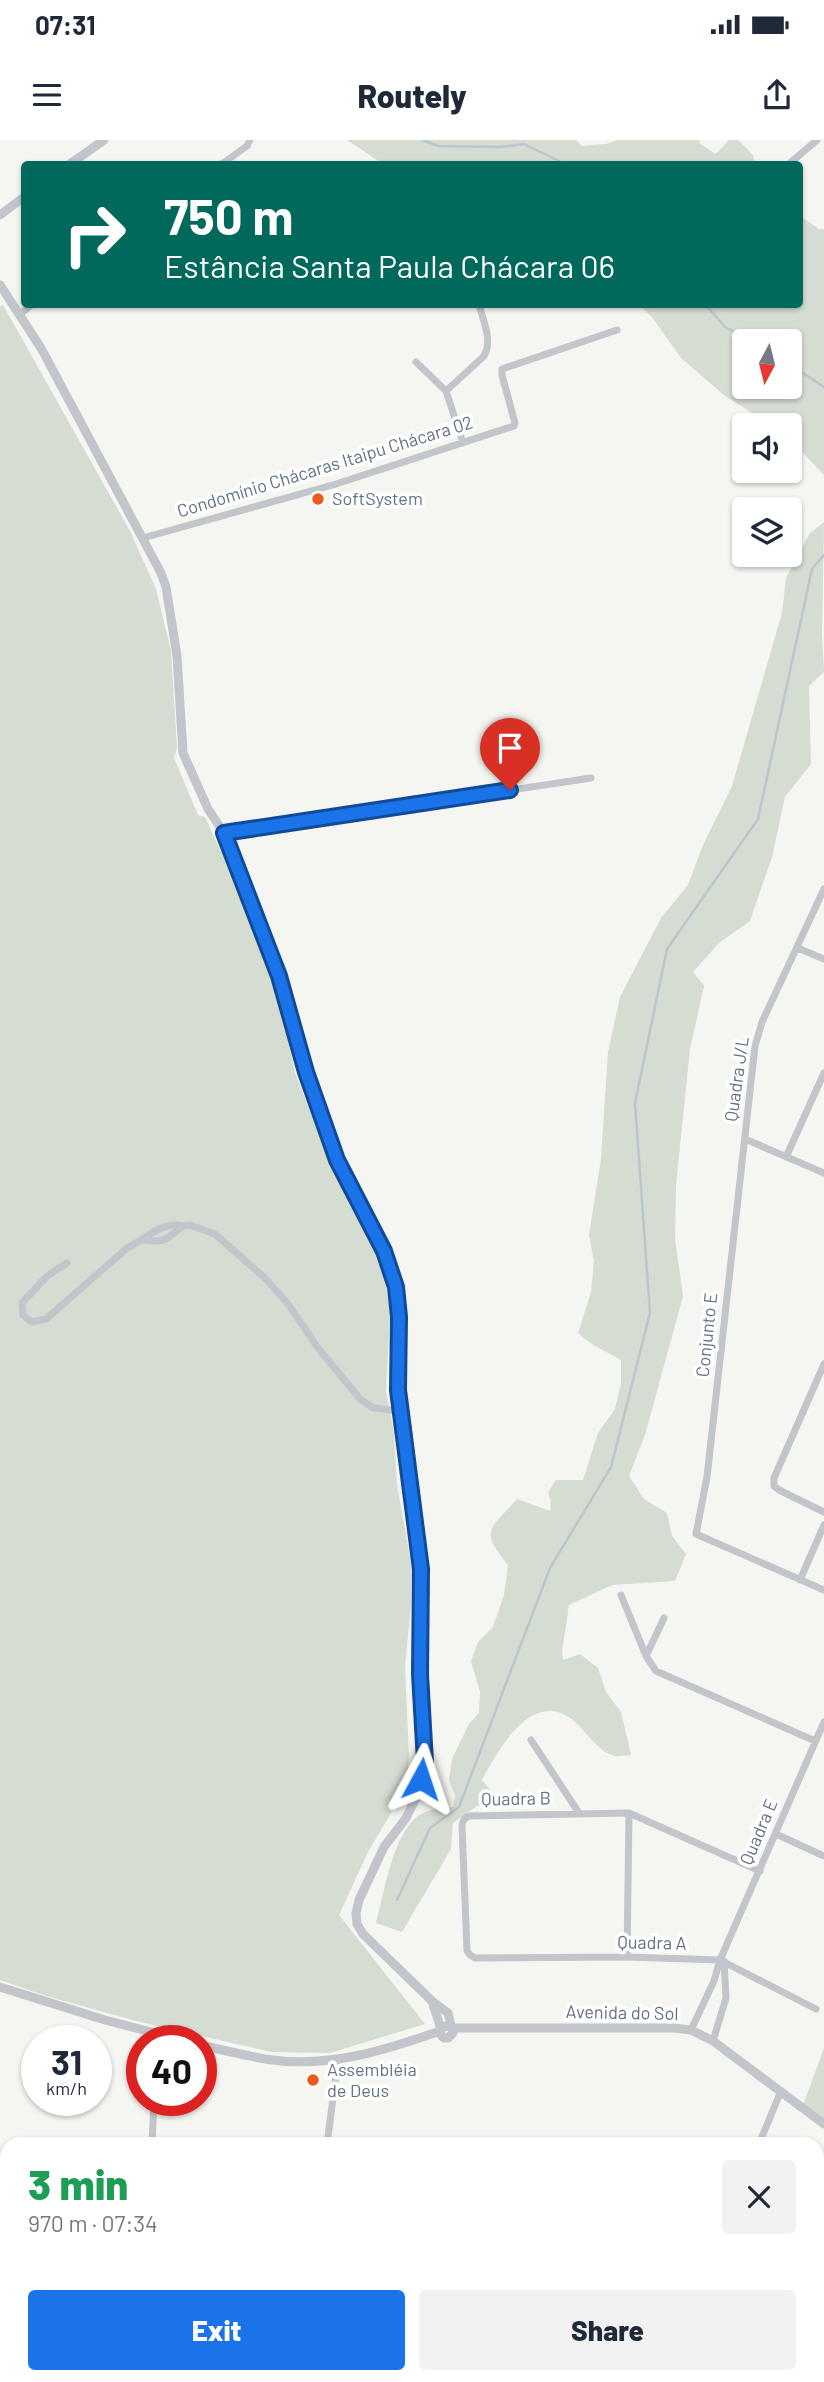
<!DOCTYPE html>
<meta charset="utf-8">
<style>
:root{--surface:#fff;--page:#f2f2f3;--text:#1f2937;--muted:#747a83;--accent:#1a73e8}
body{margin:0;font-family:Barlow,sans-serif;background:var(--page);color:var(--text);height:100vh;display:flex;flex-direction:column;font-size:26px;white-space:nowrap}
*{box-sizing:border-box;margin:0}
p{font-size:23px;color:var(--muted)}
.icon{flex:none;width:38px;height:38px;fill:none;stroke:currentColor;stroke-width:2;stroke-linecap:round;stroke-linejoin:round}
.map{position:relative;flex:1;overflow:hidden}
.panel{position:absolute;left:0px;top:1997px;width:824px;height:247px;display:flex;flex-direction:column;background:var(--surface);border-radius:21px 21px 0 0;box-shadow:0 2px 5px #0004}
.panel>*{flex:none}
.guide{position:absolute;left:21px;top:21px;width:782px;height:147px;border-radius:7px;box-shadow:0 2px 5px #0004;background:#00695c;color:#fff;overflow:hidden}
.needle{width:46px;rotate:187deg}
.controls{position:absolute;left:732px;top:189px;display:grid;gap:14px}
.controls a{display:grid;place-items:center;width:70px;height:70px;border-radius:7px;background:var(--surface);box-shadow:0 2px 5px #0004;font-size:35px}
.speed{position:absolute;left:21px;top:1885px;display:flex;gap:14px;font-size:35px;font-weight:700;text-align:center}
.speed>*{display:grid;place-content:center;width:91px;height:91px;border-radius:50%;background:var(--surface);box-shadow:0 2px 5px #0004;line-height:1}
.speed small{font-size:18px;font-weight:400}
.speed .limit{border:10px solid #d22;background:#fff;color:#111}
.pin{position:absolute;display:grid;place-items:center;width:60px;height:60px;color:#fff;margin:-72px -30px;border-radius:50% 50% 50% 0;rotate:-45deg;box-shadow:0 0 7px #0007}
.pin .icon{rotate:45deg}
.me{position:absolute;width:77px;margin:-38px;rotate:5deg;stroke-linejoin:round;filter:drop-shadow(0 0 5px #0008)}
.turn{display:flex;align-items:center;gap:24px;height:147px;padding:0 28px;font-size:32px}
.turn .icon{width:91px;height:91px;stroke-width:2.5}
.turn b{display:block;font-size:49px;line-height:60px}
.round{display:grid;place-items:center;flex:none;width:74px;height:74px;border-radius:7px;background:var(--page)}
.overview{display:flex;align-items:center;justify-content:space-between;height:119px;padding:0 28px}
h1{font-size:42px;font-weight:800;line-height:52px;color:#1e9e55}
.button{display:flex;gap:14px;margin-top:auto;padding:14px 28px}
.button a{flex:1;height:80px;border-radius:7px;background:var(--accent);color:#fff;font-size:28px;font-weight:800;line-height:80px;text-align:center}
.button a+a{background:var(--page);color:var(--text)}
.status{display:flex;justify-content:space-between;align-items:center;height:49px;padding:0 35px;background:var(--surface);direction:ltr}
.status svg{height:19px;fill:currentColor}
header{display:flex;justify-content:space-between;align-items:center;height:91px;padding:0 28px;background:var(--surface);font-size:32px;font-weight:800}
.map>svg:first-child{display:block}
.built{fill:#e5e6e4}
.green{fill:#d5dcd2;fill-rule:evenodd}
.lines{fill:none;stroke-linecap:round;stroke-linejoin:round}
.stream{stroke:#bbc6cc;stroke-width:2.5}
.minor{stroke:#c2c5c9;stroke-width:7}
.tertiary{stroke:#c2c5c9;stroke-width:9}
.route-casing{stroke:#114b97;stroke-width:18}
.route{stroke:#1a73e8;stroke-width:12}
.poi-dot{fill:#eb5b1b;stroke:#fff;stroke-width:2.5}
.labels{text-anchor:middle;stroke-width:7;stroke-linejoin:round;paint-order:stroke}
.street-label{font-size:18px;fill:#627283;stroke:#fff}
.poi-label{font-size:18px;fill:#627283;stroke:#fff;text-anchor:start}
</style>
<div class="status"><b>07:31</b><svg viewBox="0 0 49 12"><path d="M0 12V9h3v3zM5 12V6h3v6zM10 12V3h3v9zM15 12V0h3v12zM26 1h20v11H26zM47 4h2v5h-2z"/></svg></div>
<header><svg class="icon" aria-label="menu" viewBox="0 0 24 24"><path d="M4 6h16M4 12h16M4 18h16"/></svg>Routely<svg class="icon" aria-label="share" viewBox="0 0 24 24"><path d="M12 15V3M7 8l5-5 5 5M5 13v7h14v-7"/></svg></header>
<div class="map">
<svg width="824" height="2242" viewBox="0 0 824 2242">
<rect width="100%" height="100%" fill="#f5f5f1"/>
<!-- built -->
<path class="built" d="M 824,2049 L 824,2183 L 817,2181 L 817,2069 Z"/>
<!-- green -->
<path class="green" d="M 347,0 L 576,0 L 582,6 L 606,4 L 618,0 L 700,0 L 699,3 L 716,14 L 729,0 L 738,0 L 753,15 L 755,24 L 383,24 Z
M 800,76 L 819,89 L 824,89 L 824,335 L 789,298 L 789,285 L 771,285 L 725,256 L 681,218 L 652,177 L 639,165 L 800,164 ZM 744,201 L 789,201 L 789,247 L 744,247 Z
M 3,165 L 130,391 L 156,449 L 171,511 L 177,608 L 174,618 L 198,675 L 205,677 L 259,795 L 273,831 L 295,933 L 328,1017 L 375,1108 L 386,1144 L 390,1173 L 386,1251 L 394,1294 L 397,1345 L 412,1428 L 411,1464 L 405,1528 L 409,1616 L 407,1646 L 368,1712 L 339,1775 L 425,1884 L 330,1913 L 271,1912 L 136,1881 L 46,1856 L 0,1840 L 0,166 Z
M 824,382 L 822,494 L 824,532 L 809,546 L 811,624 L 785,657 L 772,717 L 750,781 L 719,803 L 693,832 L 704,846 L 690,909 L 676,1045 L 675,1099 L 683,1156 L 645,1295 L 629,1336 L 644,1359 L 667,1373 L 672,1396 L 686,1414 L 675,1441 L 612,1445 L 569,1465 L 562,1512 L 563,1520 L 580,1514 L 598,1528 L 606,1552 L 621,1572 L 631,1615 C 626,1615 619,1617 615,1616 C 598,1612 586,1591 573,1580 C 532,1548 498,1610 482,1640 L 498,1659 L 477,1666 L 453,1683 L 451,1709 L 402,1792 L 376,1783 C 384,1754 393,1690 421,1674 C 430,1669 442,1668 453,1667 L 455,1656 L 449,1640 L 452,1619 L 469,1584 L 479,1573 L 480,1552 L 471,1521 L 478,1502 L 493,1487 L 504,1455 L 508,1425 C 478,1389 491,1389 517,1359 L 550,1371 L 551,1361 L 548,1352 L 556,1340 L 583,1340 L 598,1293 L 615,1269 L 621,1243 L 621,1220 C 606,1211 590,1205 578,1193 L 591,1152 L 594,1121 L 589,1095 L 601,1019 L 608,912 L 620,857 L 661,778 L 688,745 L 703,705 L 732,646 L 782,473 L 786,438 L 810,393 Z
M 824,1908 L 824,1980 L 802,1968 Z"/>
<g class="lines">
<!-- stream -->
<path class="stream" d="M 423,0 L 438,6 L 500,7 L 524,4 L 565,24
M 705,164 L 725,187 L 751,201
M 789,224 L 824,247
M 397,1760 L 430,1688 L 459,1667 L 550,1428 L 611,1327 L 650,1173 L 635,963 L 667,809 L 758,679 L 812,429 L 824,415"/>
<!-- minor -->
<path class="minor" d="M 222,24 L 247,6 L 250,0
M 789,24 L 817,0
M 19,175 L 33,164
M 416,222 L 446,251
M 463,303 L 446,251 L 484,216 C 493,200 483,181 479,164
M 143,398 L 336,344 L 514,286 L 515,283 L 502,235 L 502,229 L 617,190
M 224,693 L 591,638
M 824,749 L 762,882 L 755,906 L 707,1337 L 696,1394 L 824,1450
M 798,808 L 824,819
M 745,999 L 824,1033
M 786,1017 L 824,933
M 142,1099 C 155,1091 166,1082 183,1086
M 67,1123 L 47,1136 L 22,1163 L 23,1175 L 32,1182 L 46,1179 L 126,1109 L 141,1100 L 158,1101 L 166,1099 L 183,1086 L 190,1085 L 215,1094 L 265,1138 L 288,1164 L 318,1208 L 360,1259 L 373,1268 L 400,1271
M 824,1224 L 774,1338 L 774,1346 L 779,1350 L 824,1372
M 800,1440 L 824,1385
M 621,1455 L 646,1516 L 656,1531 L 815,1601
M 646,1516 L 664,1478
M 531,1600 L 579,1673
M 776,1694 L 824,1716
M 760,1731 L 629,1673 L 469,1676 L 464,1679 L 462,1685 L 467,1811 L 470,1815 L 475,1818 L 627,1817 L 720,1820 L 816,1869
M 627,1817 L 629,1673
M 691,1890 L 714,1841 L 720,1820 L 824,1582
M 713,1901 L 726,1858 L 724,1821
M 152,2004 L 154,1960
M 327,2004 L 338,1920
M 759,2004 L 781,1951
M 0,2026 L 7,2033
M 144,2242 L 144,2236
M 304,2242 L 305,2236"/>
<!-- tertiary -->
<path class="tertiary" d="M 70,24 L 104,0
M 0,75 L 24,57
M 0,145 L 41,208 L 161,433 L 166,447 L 177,516 L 183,613 L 208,669 L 224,693 L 260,783 L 279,836 L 306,932 L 337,1020 L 384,1111 L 395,1147 L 399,1177 L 398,1250 L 421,1429 L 420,1534 L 425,1622 L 417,1656 L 406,1678 L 384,1707 L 359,1760 L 356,1773 L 357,1784 L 363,1794 L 432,1861 L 448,1873 L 453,1893 L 448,1898 L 444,1898 L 441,1895 L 441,1889 L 445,1886 L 451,1887
M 0,1847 L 105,1880 L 182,1900
M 432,1861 L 441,1889
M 452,1888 L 674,1888 L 691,1890 L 713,1901 L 824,1984
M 201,1905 C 222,1910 244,1915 265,1919 C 326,1929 383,1911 440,1891"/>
</g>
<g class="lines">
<!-- route casing -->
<g class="route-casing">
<path id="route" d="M 421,1639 L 425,1622 L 420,1534 L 421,1429 L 398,1250 L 399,1177 L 396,1147 L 384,1111 L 337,1020 L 306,932 L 279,836 L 224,693 L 510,650"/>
</g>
<!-- route -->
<use href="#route" class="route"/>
</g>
<!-- markers -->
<g class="poi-dot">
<circle cx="318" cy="359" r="7"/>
<circle cx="313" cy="1940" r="7"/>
</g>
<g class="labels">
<!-- street labels -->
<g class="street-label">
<text transform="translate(325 327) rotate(-17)" y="6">Condomínio Chácaras Itaipu Chácara 02</text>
<text transform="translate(737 939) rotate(-82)" y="6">Quadra J/L</text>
<text transform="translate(707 1195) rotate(-84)" y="6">Conjunto E</text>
<text transform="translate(516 1659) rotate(-1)" y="6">Quadra B</text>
<text transform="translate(759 1692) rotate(-67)" y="6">Quadra E</text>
<text transform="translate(652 1803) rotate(1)" y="6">Quadra A</text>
<text transform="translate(622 1873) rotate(1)" y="6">Avenida do Sol</text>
</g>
<!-- poi labels -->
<g class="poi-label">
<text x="332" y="365">SoftSystem</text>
<text x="327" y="1936">Assembléia<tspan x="327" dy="21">de Deus</tspan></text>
</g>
</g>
</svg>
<div class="controls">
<a><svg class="needle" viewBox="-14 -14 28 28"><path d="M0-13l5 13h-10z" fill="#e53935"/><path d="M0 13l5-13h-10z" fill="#747a83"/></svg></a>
<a><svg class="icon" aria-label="sound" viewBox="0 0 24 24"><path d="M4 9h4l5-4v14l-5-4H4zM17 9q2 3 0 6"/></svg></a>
<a><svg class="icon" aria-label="layers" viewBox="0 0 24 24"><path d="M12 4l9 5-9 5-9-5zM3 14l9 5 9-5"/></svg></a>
</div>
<div class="speed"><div>31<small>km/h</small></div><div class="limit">40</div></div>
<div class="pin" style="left:510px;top:650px;background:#d93025"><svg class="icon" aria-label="arrive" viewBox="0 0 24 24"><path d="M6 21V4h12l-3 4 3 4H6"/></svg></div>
<svg class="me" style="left:421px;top:1639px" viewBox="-20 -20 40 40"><path d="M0-17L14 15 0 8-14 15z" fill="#1a73e8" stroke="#fff" stroke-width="4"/></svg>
<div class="guide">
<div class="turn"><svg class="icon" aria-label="right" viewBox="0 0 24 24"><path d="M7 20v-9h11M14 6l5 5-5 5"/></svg><div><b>750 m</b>Estância Santa Paula Chácara 06</div></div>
</div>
<section class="panel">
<div class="overview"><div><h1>3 min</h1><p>970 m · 07:34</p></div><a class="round"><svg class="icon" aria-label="close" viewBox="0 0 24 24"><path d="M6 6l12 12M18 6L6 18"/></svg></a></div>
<div class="button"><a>Exit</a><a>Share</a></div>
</section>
</div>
